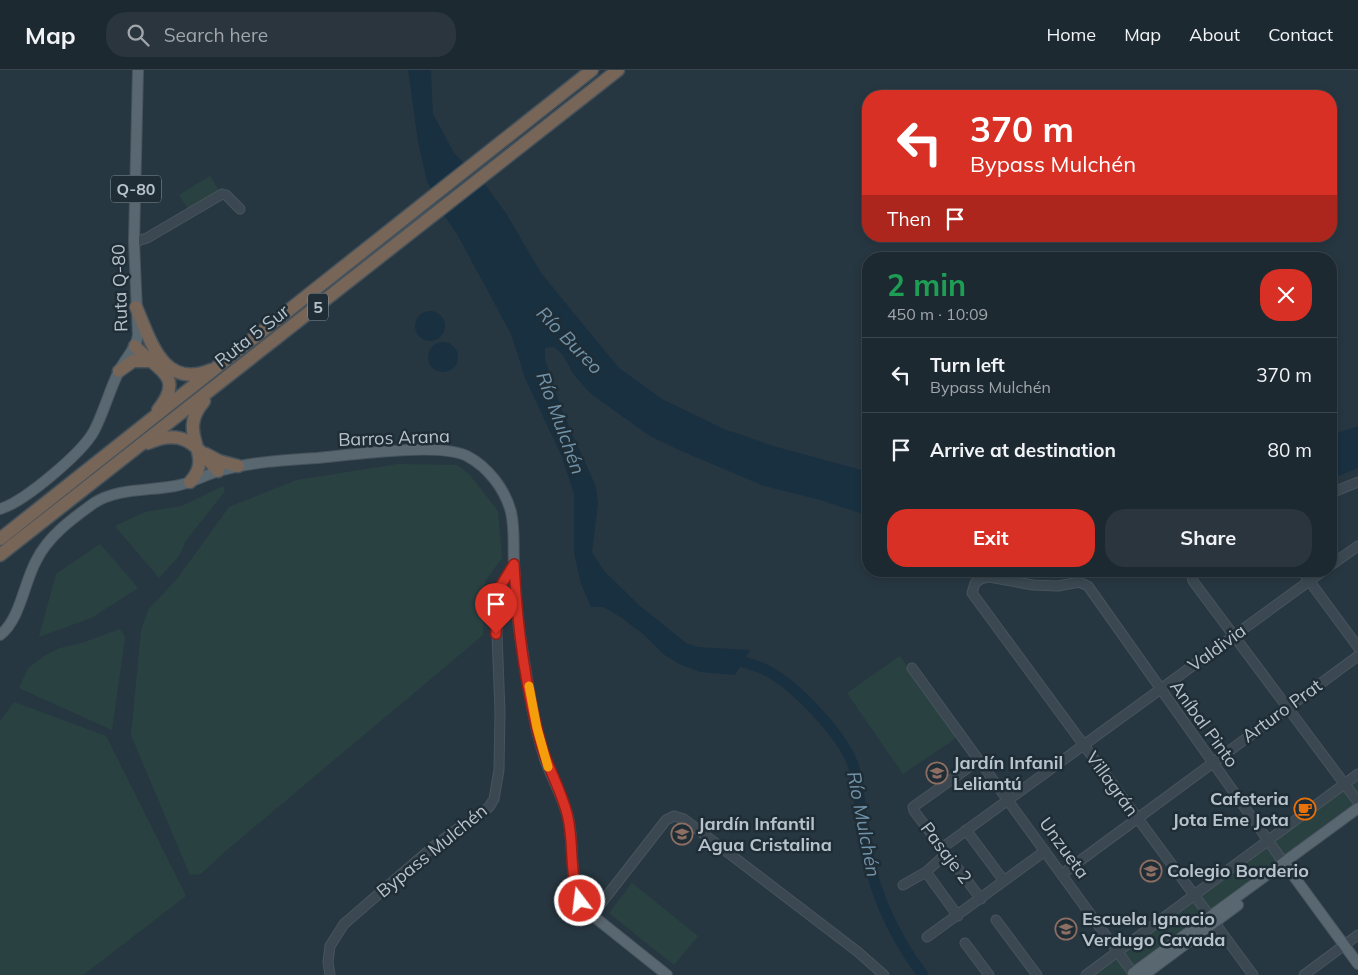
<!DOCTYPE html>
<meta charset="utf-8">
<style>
:root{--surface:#1d2931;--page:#2a353d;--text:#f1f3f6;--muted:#a0a6ab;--line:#3b454d;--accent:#d93025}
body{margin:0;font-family:Mulish,sans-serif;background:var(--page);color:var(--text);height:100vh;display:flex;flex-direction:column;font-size:19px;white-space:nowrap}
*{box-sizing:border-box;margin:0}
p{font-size:16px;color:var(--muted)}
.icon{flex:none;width:28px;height:28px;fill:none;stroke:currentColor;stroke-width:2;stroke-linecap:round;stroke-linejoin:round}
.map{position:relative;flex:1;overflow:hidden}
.drawer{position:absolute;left:862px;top:182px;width:475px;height:325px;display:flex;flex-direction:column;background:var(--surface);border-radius:20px;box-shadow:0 2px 8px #0003,0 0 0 1px var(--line)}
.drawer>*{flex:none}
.hud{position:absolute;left:862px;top:20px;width:475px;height:152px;border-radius:20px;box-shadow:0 2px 8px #0003,0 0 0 1px var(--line);background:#d93025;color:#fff;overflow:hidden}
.pin{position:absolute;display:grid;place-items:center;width:42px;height:42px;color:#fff;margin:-51px -21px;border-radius:50% 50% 50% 0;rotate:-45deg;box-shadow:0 0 5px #0007}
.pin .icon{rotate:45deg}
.me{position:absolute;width:55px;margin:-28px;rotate:345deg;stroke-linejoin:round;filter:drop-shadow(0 0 4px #0008)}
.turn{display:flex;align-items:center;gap:18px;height:105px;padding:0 25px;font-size:22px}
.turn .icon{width:65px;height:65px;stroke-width:2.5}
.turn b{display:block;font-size:35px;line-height:42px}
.then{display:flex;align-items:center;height:48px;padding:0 25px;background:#0003;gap:10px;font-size:19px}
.round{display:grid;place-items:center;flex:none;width:52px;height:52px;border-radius:20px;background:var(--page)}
.headline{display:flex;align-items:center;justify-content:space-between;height:85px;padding:0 25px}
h1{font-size:30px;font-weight:700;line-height:38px;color:#1e9e55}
.cta{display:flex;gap:10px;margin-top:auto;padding:10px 25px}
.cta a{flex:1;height:58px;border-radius:20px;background:var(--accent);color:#fff;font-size:20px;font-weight:700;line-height:58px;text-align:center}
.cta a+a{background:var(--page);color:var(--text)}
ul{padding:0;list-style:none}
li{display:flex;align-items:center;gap:15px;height:75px;padding:0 25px;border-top:1px solid var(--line)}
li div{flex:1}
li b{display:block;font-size:19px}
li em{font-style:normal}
header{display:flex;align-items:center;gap:30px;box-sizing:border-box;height:70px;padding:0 25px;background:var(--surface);border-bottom:1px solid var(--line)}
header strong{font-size:24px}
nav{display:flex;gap:28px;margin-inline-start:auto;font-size:18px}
.search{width:350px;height:45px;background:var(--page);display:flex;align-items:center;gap:12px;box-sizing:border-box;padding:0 18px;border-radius:20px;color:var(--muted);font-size:19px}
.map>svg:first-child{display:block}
.green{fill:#294241}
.water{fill:#193040}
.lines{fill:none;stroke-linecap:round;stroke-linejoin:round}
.river{stroke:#193040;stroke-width:11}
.minor-casing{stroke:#48545d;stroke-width:11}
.major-casing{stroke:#48545d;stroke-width:12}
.highway-casing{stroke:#45525b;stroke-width:15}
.minor{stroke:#3b4851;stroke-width:9}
.major{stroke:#596771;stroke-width:10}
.highway{stroke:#776558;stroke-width:12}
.route-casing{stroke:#8d1f18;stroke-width:12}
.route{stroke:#d93025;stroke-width:9}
.slow{stroke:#f59e0b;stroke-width:9}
.labels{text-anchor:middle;stroke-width:5;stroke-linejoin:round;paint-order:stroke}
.shield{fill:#1f2d36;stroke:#8a959e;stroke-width:1}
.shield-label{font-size:16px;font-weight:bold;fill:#b8c2cb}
.street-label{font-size:18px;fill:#b8c2cb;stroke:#1f2d36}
.poi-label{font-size:18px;font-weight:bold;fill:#b8c2cb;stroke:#1f2d36;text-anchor:start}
.water-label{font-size:19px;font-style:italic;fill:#7193a9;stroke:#1f2d36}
</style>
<header>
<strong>Map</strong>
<div class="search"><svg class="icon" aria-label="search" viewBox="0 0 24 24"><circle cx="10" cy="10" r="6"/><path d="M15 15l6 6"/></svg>Search here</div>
<nav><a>Home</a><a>Map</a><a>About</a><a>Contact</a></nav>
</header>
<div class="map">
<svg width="1358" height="905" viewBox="0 0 1358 905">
<rect width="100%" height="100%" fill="#273741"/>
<!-- green -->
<path class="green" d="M 210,106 L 219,121 L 188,139 L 179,125 Z
M 398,394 L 457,395 L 469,404 L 498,441 L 502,488 L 485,511 L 483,565 L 222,784 L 201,804 L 190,805 L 131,665 L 141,561 L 148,540 L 177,509 L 229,437 L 297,410 Z
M 223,416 L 225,421 L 185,472 L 179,486 L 159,508 L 115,456 L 145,442 L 182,436 Z
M 100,474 L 138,518 L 91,548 L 39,567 L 56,504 Z
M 120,559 L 125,567 L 112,660 L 19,618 L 28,598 L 46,585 L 60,578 L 82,573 Z
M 900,586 L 956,668 L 903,704 L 847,623 Z
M 14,632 L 106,666 L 186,826 L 83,905 L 0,905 L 0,651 Z
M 1358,710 L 1358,731 L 1127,900 L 1130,905 L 1095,905 Z
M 632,813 L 698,866 L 674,895 L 609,843 Z"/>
<!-- water -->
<path class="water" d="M 408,0 L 431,0 L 433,44 L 454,83 L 484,113 L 506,143 L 541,203 L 619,298 L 662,329 L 724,359 L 777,377 L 869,402 L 869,446 L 820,430 L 764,416 L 679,380 L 650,366 L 591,324 L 574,305 L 563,285 L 554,277 L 545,278 L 545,289 L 561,338 L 596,417 L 598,434 L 592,482 L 604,501 L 639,535 L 686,573 L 698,577 L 750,580 L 735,605 L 701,602 L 679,594 L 663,584 L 643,564 L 622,548 L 603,537 L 591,537 L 581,514 L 574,483 L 574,424 L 561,385 L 525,308 L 511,264 L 457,164 L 443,144 L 427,111 L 418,72 Z
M415 256a15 15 0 1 1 30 0a15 15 0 1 1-30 0Z
M428 287a15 15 0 1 1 30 0a15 15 0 1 1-30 0Z
M 1358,356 L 1358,398 L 1331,409 L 1331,365 Z"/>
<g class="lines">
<!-- river -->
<path class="river" d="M 730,590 C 742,591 755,595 766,600 C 794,614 843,665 853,695 C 860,716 860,740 863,762 C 871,815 891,863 923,905"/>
<!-- minor casing -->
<g class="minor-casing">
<path id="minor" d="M 134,172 L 147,168 L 222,124 L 226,125 L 240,139
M 1331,423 L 1358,412
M 1331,495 L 1358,476
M 1191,501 L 1193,511 L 1358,732
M 1302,501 L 1358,577
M 912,598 L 1133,903
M 979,690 L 913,737 L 914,741 L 981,829
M 966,760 L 1004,811
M 942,778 L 1323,501
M 926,802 L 958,846
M 1062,804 L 1358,586
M 903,815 L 926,802 L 946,784
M 592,845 L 666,750 L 674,746 L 684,749 L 858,882 L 884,905
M 996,850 L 1037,905
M 927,867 L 1045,781
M 965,873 L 989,905
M 330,905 L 328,892 L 330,876 L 344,854 L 434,776 L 460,757 L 474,750 L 489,737 L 494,729 L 499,700 L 500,642 L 497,564 L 499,528 L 500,517 L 514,494
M 1086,905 L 1358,704
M 1253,905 L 972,523 L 975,513 L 981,509 L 989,507 L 1033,515 L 1058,516 L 1079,512 L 1088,516 L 1284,793
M 1304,905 L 1358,865"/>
</g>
<!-- major casing -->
<g class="major-casing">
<path id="major" d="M 0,439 C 24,432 82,383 94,361 C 104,342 109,321 119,301 C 125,288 136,280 138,265 L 134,172 L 138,0
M 0,565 C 20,550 24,513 36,491 C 48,466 72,449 94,433 C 117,418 149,421 175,416 C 190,414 204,405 219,401 C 251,392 284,390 317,388 C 350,385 440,372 467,386 C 488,397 505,419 511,442 C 515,459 513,477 514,494 C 515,520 517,546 521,572 C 527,610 533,651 545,689 C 552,708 563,727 568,747 C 576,782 565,817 592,845 L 667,905
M 1284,793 L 1358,894
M 1135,905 L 1133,903 L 1358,738
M 1144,905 L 1238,835"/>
</g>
<!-- highway casing -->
<g class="highway-casing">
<path id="highway" d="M 136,237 C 151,271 163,320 211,300
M 135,276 C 154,299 187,304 158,340
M 119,301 L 133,291 L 149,291
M 148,373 C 184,357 196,376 218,401
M 206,384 L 219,391 L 238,396
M 190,412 C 217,383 174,366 204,331
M 0,469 L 592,0
M 0,485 L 618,0"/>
</g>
<!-- minor -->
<use href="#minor" class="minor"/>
<!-- major -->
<use href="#major" class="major"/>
<!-- highway -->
<use href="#highway" class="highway"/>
</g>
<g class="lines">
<!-- route casing -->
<g class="route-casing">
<path id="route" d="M 496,564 L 500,517 L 514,494 C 517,554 525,616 541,674 C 548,699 563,723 568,748 C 574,775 569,805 580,831"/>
</g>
<!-- route -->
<use href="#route" class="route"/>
<!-- slow -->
<path class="slow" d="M 529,616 L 537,658 L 548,697"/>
</g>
<!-- icons -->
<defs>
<g id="school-ring" transform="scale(1.125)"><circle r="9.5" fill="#1f2d36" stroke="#8d6e63" stroke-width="1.5"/><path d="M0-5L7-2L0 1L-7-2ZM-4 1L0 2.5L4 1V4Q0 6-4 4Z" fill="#8d6e63"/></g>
<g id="cafe-ring" transform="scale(1.125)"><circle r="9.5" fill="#1f2d36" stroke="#e8710a" stroke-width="1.5"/><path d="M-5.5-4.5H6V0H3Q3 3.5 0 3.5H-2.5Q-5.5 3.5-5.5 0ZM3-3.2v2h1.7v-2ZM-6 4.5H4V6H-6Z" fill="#e8710a"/></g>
</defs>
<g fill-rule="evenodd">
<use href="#school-ring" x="937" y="703"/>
<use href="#cafe-ring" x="1305" y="739"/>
<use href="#school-ring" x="682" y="764"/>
<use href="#school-ring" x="1151" y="801"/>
<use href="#school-ring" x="1066" y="859"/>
</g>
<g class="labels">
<!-- shield labels -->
<g class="shield">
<rect x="111" y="105.5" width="50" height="27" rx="4"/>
<rect x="308" y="223.5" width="20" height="27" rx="4"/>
</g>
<g class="shield-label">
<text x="136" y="125">Q-80</text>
<text x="318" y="243">5</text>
</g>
<!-- street labels -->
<g class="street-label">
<text transform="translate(120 218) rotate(-92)" y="6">Ruta Q-80</text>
<text transform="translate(252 266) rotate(-38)" y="6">Ruta 5 Sur</text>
<text transform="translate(394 368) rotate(-2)" y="6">Barros Arana</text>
<text transform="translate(1217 578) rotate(-36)" y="6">Valdivia</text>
<text transform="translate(1282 641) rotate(-36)" y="6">Arturo Prat</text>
<text transform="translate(1204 654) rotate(54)" y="6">Aníbal Pinto</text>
<text transform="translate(1112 714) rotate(54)" y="6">Villagrán</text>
<text transform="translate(1064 778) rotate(54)" y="6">Unzueta</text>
<text transform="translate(432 781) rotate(-39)" y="6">Bypass Mulchén</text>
<text transform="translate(946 783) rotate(53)" y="6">Pasaje 2</text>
</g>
<!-- poi labels -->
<g class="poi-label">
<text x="953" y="699">Jardín Infanil<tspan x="953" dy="21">Leliantú</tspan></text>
<text x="1289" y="735" text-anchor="end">Cafeteria<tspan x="1289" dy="21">Jota Eme Jota</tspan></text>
<text x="698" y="760">Jardín Infantil<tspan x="698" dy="21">Agua Cristalina</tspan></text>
<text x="1167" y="807">Colegio Borderio</text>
<text x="1082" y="855">Escuela Ignacio<tspan x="1082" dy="21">Verdugo Cavada</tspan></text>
</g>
<!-- water labels -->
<g class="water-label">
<text transform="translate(570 270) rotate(46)" y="7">Río Bureo</text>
<text transform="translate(561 353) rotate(70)" y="7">Río Mulchén</text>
<text transform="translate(864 754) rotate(79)" y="7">Río Mulchén</text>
</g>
</g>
</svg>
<div class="pin" style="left:496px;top:564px;background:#d93025"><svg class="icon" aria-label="arrive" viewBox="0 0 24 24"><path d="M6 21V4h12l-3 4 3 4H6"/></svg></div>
<svg class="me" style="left:580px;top:831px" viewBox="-20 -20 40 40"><circle r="17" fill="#d93025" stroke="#fff" stroke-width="3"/><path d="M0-11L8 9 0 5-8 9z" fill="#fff"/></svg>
<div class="hud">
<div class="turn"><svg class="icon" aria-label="left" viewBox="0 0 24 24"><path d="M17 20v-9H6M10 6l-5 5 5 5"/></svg><div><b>370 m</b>Bypass Mulchén</div></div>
<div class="then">Then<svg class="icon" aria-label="arrive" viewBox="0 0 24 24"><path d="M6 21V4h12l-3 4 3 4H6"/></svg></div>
</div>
<section class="drawer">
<div class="headline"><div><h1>2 min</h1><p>450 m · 10:09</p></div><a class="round" style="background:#d93025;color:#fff"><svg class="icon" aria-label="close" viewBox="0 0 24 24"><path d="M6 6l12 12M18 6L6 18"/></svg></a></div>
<ul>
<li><svg class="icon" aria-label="left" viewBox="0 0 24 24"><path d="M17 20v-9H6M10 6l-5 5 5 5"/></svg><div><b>Turn left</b><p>Bypass Mulchén</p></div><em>370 m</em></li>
<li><svg class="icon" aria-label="arrive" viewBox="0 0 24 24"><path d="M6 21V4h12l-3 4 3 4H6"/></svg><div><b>Arrive at destination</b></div><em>80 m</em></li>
</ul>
<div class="cta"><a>Exit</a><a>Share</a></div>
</section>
</div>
